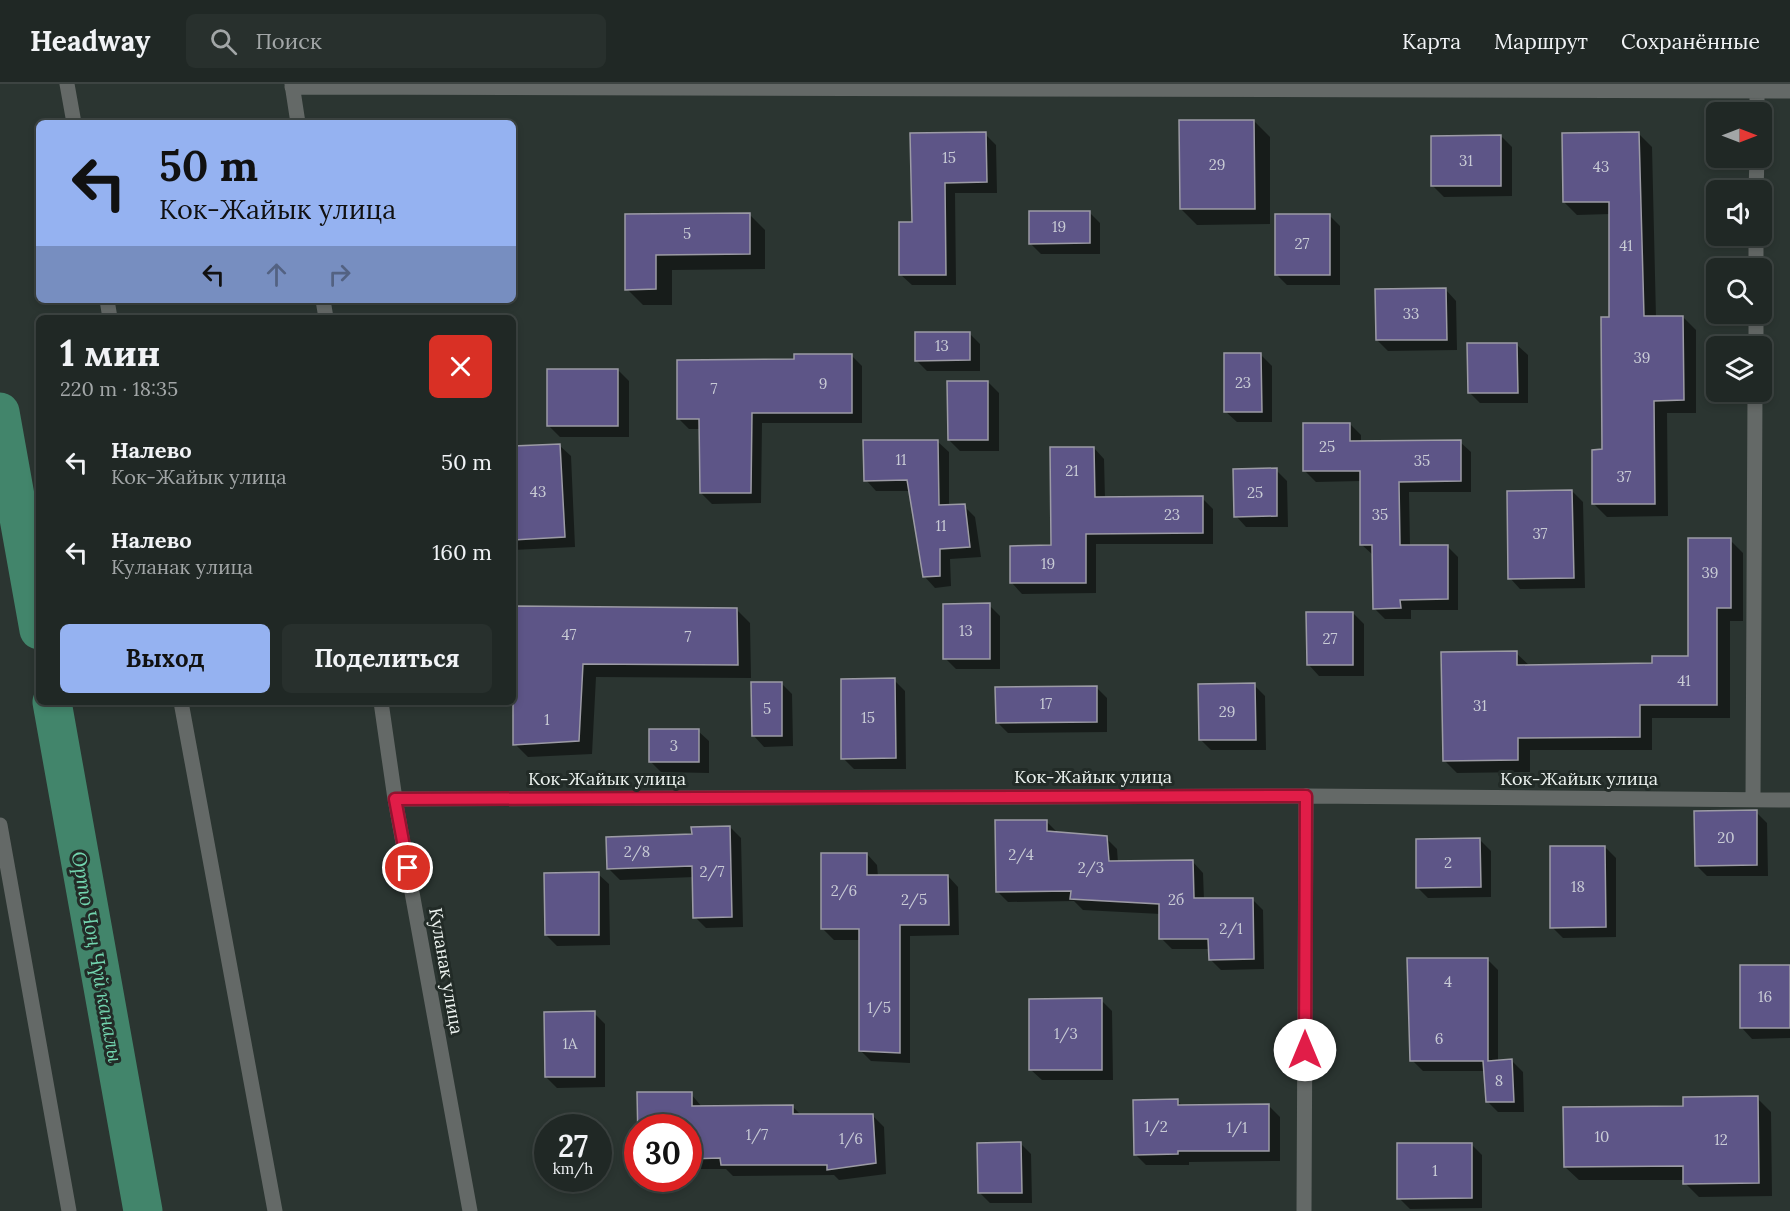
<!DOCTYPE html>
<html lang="ru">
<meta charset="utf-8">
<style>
:root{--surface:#202825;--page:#28302d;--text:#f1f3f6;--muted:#a2a6a7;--line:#3d4442;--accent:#95b2f1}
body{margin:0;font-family:Lora,serif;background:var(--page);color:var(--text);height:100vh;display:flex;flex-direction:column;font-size:22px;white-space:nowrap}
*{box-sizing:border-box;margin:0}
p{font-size:20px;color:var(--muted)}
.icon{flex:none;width:33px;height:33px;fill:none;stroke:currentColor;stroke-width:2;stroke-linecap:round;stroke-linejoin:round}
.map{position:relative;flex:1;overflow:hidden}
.panel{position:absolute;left:36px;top:231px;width:480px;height:390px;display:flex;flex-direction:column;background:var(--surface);border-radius:9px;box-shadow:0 3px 9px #0003,0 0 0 2px var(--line)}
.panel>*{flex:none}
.hud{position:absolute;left:36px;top:36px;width:480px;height:183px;border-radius:9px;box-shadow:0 3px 9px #0003,0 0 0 2px var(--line);background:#95b2f1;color:#111;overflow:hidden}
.needle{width:39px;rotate:90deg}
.buttons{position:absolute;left:1706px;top:18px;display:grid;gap:12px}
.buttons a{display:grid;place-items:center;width:66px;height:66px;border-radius:9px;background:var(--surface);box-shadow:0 3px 9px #0003,0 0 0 2px var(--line);font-size:30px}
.speed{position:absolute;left:534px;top:1030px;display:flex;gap:12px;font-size:30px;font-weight:700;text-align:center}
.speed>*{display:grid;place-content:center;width:78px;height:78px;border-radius:50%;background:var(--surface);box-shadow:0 3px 9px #0003,0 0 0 2px var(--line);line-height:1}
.speed small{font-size:15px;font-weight:400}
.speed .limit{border:9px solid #d22;background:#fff;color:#111}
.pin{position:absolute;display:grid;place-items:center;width:51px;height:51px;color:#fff;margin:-26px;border:3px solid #fff;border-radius:50%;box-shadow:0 2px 6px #0007}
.me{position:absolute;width:66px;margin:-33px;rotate:0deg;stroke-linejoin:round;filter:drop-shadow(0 0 4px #0008)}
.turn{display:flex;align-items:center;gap:21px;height:126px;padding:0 24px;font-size:27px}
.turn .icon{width:78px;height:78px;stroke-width:2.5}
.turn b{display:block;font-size:42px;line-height:51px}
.lanes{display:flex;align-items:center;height:57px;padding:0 24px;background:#0003;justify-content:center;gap:30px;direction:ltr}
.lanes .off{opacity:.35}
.round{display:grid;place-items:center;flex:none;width:63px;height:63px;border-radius:9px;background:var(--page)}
.summary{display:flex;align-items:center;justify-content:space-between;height:102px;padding:0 24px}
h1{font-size:36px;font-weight:700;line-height:45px}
.button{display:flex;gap:12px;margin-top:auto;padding:12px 24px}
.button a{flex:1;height:69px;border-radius:9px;background:var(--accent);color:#111;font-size:24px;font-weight:700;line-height:69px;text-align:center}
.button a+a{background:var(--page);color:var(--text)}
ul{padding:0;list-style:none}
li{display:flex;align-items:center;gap:18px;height:90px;padding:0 24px}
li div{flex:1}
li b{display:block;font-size:22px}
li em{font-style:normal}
header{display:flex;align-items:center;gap:36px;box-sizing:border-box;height:84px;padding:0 30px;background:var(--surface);border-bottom:2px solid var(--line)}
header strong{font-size:28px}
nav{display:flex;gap:33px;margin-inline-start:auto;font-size:21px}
.search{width:420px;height:54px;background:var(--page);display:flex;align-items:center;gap:15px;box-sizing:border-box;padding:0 21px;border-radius:9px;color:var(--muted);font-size:22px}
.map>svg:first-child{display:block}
.shadow{fill:#0007}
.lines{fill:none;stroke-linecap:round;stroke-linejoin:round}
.canal{stroke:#42856b;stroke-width:39}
.building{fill:#5d5587;stroke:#9c9ba5;stroke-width:1.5}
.street{stroke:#646967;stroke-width:15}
.route-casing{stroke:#92132f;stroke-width:15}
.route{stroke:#e11d48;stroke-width:10}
.labels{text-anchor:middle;stroke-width:6;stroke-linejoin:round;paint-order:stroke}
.number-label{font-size:15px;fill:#c8cbd5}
.street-label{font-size:18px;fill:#ecf2ef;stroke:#222b27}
.water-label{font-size:20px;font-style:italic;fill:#73d6b0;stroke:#222b27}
</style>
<header>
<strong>Headway</strong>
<div class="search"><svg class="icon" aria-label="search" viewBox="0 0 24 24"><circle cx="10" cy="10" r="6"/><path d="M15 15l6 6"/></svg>Поиск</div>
<nav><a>Карта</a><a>Маршрут</a><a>Сохранённые</a></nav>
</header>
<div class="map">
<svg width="1790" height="1127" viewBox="0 0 1790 1127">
<rect width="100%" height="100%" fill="#2b3531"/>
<!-- shadow -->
<path class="shadow" d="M 1254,37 L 1270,53 L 1270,140 L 1197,141 L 1181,125 Z
M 985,50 L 996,61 L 997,109 L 955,109 L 956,201 L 912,201 L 901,191 L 913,139 L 912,51 Z
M 1639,50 L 1652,63 L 1656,234 L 1683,233 L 1696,246 L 1696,329 L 1667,329 L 1668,432 L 1607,433 L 1594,420 L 1603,367 L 1610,234 L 1610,130 L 1577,131 L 1564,118 Z
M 1501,52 L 1512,63 L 1512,112 L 1444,113 L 1433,102 Z
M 1089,128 L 1100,139 L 1100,170 L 1041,170 L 1030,159 Z
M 749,130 L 765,146 L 765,185 L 672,186 L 672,221 L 643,221 L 627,205 L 626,131 Z
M 1329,131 L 1340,142 L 1340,201 L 1287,201 L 1276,190 Z
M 1446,206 L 1456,217 L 1457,266 L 1388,267 L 1377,256 Z
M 969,249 L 980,260 L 980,287 L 927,287 L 916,276 Z
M 1517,261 L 1528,271 L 1528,319 L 1480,319 L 1469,308 Z
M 851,271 L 862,282 L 862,339 L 762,339 L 761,419 L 712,420 L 701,409 L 700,345 L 689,345 L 678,334 L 796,276 Z
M 1261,271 L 1272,282 L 1272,338 L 1237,338 L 1226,328 Z
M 618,286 L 629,297 L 629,353 L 560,353 L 549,342 Z
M 988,298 L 999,309 L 999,367 L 960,367 L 949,356 Z
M 1350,340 L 1361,351 L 1361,358 L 1460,358 L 1471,368 L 1471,408 L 1409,408 L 1410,462 L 1447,462 L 1458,473 L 1458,526 L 1411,526 L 1411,535 L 1385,535 L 1374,524 L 1373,471 L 1362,461 L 1361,397 L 1316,398 L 1305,387 Z
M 938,358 L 949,368 L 949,422 L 964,422 L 975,433 L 981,473 L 950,475 L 951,502 L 935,504 L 925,493 L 910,407 L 876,407 L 866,396 Z
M 560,362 L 571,372 L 575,463 L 513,466 L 513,364 Z
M 1094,364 L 1104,375 L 1105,415 L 1202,414 L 1213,425 L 1213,460 L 1096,460 L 1096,509 L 1022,510 L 1012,499 L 1052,463 Z
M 1276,386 L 1287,397 L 1288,443 L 1246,443 L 1236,432 Z
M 1572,407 L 1583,418 L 1585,504 L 1520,505 L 1510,494 Z
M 1730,456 L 1743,469 L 1743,537 L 1730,537 L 1730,634 L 1652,634 L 1652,666 L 1530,666 L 1530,688 L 1457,689 L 1444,676 L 1516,569 L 1530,582 L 1653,581 L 1690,574 Z
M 513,485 L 516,523 L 737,526 L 750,539 L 751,594 L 596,593 L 592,670 L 528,673 L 515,660 Z
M 989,521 L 1000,532 L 1000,585 L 956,585 L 945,574 Z
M 1353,529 L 1364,540 L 1364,592 L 1319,592 L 1309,581 Z
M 894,596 L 905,607 L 906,685 L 854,685 L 843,674 Z
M 781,599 L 792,610 L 793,662 L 764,663 L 754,652 Z
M 1254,601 L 1265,612 L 1266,666 L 1211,666 L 1200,655 Z
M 1096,603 L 1107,614 L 1107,648 L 1008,649 L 997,638 Z
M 698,647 L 709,657 L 709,689 L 661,688 L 650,677 Z
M 1756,728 L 1767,739 L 1768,792 L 1707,792 L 1696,781 Z
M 1046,737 L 1057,748 L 1106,754 L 1117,765 L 1118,779 L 1193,778 L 1203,789 L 1204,816 L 1253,816 L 1263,826 L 1264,885 L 1221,886 L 1210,875 L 1210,865 L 1172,865 L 1161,854 L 1161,830 L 1083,826 L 1074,817 L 1008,818 L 997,807 Z
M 730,743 L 741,754 L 743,843 L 706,844 L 695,833 L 694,793 L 620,796 L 609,785 L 693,751 Z
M 1480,756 L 1491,767 L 1491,813 L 1428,814 L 1417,803 Z
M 1605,763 L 1616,774 L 1616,853 L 1563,854 L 1552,843 Z
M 867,770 L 877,781 L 878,793 L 948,792 L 958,803 L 959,851 L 910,852 L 910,979 L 871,977 L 860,966 L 860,856 L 834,856 L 823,845 Z
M 598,790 L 609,800 L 610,861 L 557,862 L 546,851 Z
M 1487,875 L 1498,886 L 1498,978 L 1512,977 L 1523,988 L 1524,1028 L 1498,1028 L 1487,1017 L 1486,987 L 1423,987 L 1412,976 Z
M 1790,883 L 1790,954 L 1752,955 L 1742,944 Z
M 1101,916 L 1112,927 L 1113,996 L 1042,996 L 1031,986 Z
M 594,929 L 605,940 L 605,1003 L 557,1004 L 546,993 Z
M 691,1010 L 702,1023 L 792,1022 L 802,1032 L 873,1032 L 884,1043 L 886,1090 L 839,1096 L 834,1091 L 733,1092 L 726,1085 L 688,1085 L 688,1044 L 639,1044 Z
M 1757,1014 L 1771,1028 L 1772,1112 L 1699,1113 L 1685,1099 L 1685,1096 L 1579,1096 L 1565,1083 L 1684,1023 Z
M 1177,1017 L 1183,1022 L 1269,1022 L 1280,1033 L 1280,1077 L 1189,1078 L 1189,1081 L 1146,1081 L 1135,1070 Z
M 1021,1060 L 1031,1070 L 1032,1119 L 990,1119 L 979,1108 Z
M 1472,1061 L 1482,1071 L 1482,1124 L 1410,1125 L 1399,1114 Z"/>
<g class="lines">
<!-- canal -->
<path class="canal" d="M 0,328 L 39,546
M 52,618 L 143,1127"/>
</g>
<!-- building -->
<path class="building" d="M 1179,36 L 1254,36 L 1255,125 L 1180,125 Z
M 986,48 L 987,98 L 945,99 L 946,191 L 899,191 L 899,138 L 912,138 L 910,49 Z
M 1639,48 L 1644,232 L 1683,232 L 1684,316 L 1654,317 L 1655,420 L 1592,420 L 1592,366 L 1602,365 L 1601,233 L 1609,233 L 1609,118 L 1563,118 L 1562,49 Z
M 1501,51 L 1501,102 L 1431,102 L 1431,52 Z
M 1029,127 L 1090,127 L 1090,159 L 1029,160 Z
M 750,129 L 750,170 L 656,171 L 656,205 L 625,206 L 625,130 Z
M 1275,130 L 1330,130 L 1330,191 L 1275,191 Z
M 1446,204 L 1447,256 L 1376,256 L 1375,205 Z
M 915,248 L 970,248 L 970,276 L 915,277 Z
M 1467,259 L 1517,259 L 1518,309 L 1468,309 Z
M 1224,269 L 1261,269 L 1262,328 L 1224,328 Z
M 794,270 L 852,270 L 852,329 L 752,329 L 751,409 L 700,409 L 699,335 L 677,335 L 677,276 L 794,275 Z
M 547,285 L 618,285 L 618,342 L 547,342 Z
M 947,297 L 988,297 L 988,356 L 948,356 Z
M 1303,339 L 1350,339 L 1350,357 L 1461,356 L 1461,397 L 1399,398 L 1400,461 L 1448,461 L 1448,515 L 1400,516 L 1401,524 L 1373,525 L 1372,461 L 1360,461 L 1360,387 L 1303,387 Z
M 863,356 L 938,356 L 939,421 L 965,420 L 970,463 L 940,465 L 940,492 L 923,493 L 907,396 L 864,397 Z
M 560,360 L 565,453 L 513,456 L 513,362 Z
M 1050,363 L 1094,363 L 1095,413 L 1203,412 L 1203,449 L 1086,450 L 1086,499 L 1010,499 L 1010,462 L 1051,461 Z
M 1277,384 L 1277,432 L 1234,433 L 1233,385 Z
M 1572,406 L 1574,494 L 1508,495 L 1507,407 Z
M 1688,454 L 1731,454 L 1731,524 L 1717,524 L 1717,621 L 1640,621 L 1640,653 L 1518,654 L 1518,676 L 1443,677 L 1441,568 L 1517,567 L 1517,581 L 1652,579 L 1652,572 L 1688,572 Z
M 990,519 L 990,575 L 943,575 L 943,520 Z
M 513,522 L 737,524 L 738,581 L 583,580 L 579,657 L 513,661 Z
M 1306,528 L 1353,528 L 1353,581 L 1307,581 Z
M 895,594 L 896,674 L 841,675 L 841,595 Z
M 751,598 L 782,598 L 782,652 L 752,652 Z
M 1255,599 L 1256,656 L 1199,656 L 1198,600 Z
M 1097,602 L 1097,638 L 996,639 L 995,603 Z
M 649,645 L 699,645 L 699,678 L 649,678 Z
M 1757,726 L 1757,781 L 1695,782 L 1694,727 Z
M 995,736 L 1047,736 L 1047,747 L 1107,752 L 1109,777 L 1193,776 L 1194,814 L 1253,814 L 1254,875 L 1209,876 L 1208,855 L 1159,855 L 1159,820 L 1070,815 L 1071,807 L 996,808 Z
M 730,742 L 732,833 L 693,834 L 692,782 L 607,785 L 606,753 L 692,750 L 691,743 Z
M 1480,754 L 1481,803 L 1416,804 L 1416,755 Z
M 1550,762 L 1605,762 L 1606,843 L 1550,844 Z
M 821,769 L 867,769 L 867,791 L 948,791 L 949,841 L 900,841 L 900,969 L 859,967 L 859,845 L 821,845 Z
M 599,788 L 599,851 L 545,851 L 544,789 Z
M 1407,874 L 1488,874 L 1488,977 L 1512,975 L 1514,1018 L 1486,1018 L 1483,977 L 1410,977 Z
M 1740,881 L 1790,881 L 1790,944 L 1740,944 Z
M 1102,914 L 1102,986 L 1029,986 L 1029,915 Z
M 595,927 L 595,993 L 545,993 L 544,928 Z
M 637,1008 L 692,1008 L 692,1022 L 793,1021 L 793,1030 L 873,1030 L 876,1079 L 827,1086 L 827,1081 L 721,1081 L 720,1074 L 688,1075 L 688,1044 L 638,1044 L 638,1058 Z
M 1758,1012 L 1759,1099 L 1683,1100 L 1683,1082 L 1564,1083 L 1563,1023 L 1683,1022 L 1683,1013 Z
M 1178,1015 L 1178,1021 L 1269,1020 L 1269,1067 L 1178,1067 L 1178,1070 L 1134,1071 L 1133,1016 Z
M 1021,1058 L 1022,1109 L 978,1109 L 977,1059 Z
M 1397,1059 L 1472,1059 L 1472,1114 L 1397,1115 Z"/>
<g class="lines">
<!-- street -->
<path class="street" d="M 67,0 L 74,39
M 292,0 L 298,39
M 292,3 L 1790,7
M 1757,28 L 1757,8
M 1756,106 L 1757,74
M 1756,184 L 1756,152
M 107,216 L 110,234
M 323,216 L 326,234
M 1756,262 L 1756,230
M 181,618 L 275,1127
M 381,618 L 395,715 L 470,1127
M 395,715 L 1306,712 L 1790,716
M 1753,715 L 1755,308
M 0,741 L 69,1127
M 1304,1127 L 1306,712"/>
</g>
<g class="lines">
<!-- route casing -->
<g class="route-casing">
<path id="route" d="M 408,784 L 395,715 L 1306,712 L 1305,966"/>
</g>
<!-- route -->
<use href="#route" class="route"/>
</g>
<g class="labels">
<!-- number labels -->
<g class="number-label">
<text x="949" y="79">15</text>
<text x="1466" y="82">31</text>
<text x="1217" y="86">29</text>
<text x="1601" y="88">43</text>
<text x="1059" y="148">19</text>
<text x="687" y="155">5</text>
<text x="1302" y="165">27</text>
<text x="1626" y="167">41</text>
<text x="1411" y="235">33</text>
<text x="942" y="267">13</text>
<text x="1642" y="279">39</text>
<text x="1243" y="304">23</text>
<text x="823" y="305">9</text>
<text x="714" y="310">7</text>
<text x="1327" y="368">25</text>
<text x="901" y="381">11</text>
<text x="1422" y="382">35</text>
<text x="1072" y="392">21</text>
<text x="1624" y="398">37</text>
<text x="538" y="413">43</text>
<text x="1255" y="414">25</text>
<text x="1172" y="436">23</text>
<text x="1380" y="436">35</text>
<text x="941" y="447">11</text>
<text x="1540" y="455">37</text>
<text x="1048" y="485">19</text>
<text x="1710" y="494">39</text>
<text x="966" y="552">13</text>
<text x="569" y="556">47</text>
<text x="688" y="558">7</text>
<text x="1330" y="560">27</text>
<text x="1684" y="602">41</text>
<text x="1046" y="625">17</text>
<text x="1480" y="627">31</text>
<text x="767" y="630">5</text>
<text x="1227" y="633">29</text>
<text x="868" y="639">15</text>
<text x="547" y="641">1</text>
<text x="674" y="667">3</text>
<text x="1726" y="759">20</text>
<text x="637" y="773">2/8</text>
<text x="1021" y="776">2/4</text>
<text x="1448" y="784">2</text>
<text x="1091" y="789">2/3</text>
<text x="712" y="793">2/7</text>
<text x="1578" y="808">18</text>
<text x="844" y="812">2/6</text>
<text x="914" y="821">2/5</text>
<text x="1176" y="821">2б</text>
<text x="1231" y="850">2/1</text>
<text x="1448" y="903">4</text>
<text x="1765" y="918">16</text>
<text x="879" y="929">1/5</text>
<text x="1066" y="955">1/3</text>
<text x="1439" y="960">6</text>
<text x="570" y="965">1А</text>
<text x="1499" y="1002">8</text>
<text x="1156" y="1048">1/2</text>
<text x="1237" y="1049">1/1</text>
<text x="757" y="1056">1/7</text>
<text x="1602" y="1058">10</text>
<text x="851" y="1060">1/6</text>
<text x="1721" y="1061">12</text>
<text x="1435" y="1092">1</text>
</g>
<!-- street labels -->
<g class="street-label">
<text x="1093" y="699">Кок-Жайык улица</text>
<text x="607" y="701">Кок-Жайык улица</text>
<text x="1579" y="701">Кок-Жайык улица</text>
<text transform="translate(446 887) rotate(80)" y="6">Куланак улица</text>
</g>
<!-- water labels -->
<g class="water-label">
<text transform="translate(97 873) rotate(80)" y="7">Орто Чоң Чүй каналы</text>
</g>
</g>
</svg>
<div class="buttons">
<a><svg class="needle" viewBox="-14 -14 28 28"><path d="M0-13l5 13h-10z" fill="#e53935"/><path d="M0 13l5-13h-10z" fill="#a2a6a7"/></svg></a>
<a><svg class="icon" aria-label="sound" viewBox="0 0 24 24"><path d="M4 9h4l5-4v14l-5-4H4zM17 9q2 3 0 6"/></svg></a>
<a><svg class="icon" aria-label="search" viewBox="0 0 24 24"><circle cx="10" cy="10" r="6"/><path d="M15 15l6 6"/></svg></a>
<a><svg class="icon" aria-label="layers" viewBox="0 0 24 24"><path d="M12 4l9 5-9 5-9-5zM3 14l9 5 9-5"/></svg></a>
</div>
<div class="speed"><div>27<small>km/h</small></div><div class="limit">30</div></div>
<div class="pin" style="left:408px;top:784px;background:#d93025"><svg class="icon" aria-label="arrive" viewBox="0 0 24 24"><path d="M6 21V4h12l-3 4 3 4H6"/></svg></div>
<svg class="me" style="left:1305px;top:966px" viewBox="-20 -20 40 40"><circle r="19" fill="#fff"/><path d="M0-13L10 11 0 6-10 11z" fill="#e11d48"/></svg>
<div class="hud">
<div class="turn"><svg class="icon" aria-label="left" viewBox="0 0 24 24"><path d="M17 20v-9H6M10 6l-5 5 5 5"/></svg><div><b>50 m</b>Кок-Жайык улица</div></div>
<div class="lanes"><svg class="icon" aria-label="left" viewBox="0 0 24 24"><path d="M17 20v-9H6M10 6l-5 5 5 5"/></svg><svg class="icon off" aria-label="ahead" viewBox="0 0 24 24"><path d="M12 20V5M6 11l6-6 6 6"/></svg><svg class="icon off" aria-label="right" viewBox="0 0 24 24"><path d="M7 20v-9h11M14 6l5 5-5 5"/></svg></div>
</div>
<section class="panel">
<div class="summary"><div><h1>1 мин</h1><p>220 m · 18:35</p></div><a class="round" style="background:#d93025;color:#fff"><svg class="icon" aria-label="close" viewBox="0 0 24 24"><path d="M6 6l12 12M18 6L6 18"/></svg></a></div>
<ul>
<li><svg class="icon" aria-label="left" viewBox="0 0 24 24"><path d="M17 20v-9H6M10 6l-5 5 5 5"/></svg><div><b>Налево</b><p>Кок-Жайык улица</p></div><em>50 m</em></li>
<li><svg class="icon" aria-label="left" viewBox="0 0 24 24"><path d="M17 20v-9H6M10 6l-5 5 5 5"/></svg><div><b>Налево</b><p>Куланак улица</p></div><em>160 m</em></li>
</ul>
<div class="button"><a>Выход</a><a>Поделиться</a></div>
</section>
</div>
